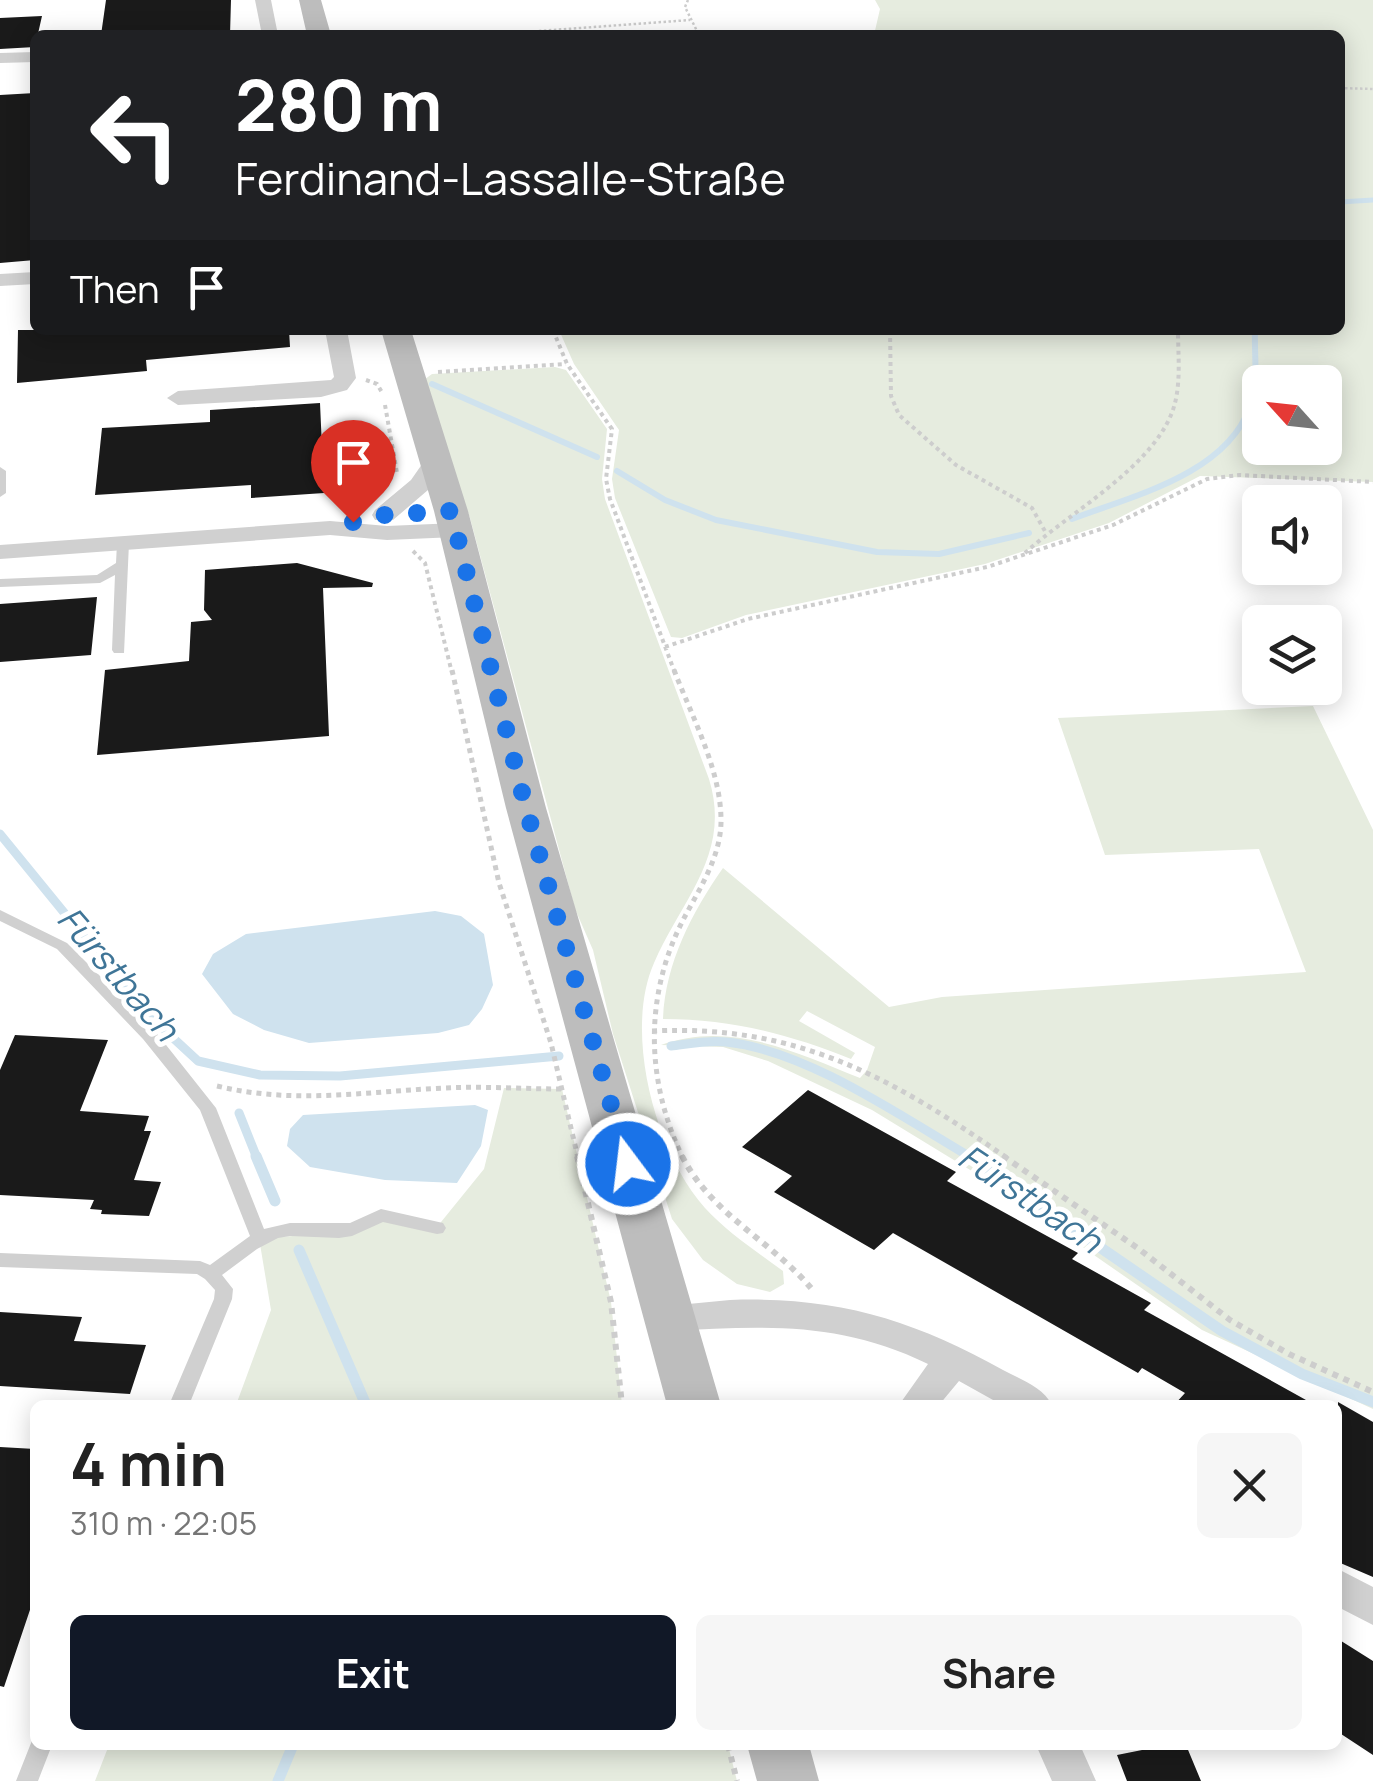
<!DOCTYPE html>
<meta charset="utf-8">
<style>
:root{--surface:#fff;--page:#f6f6f6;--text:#222;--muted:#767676;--accent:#111827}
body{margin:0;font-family:Manrope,sans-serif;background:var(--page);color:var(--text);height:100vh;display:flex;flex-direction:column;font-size:38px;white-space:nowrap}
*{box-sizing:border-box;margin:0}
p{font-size:32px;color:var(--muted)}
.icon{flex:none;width:55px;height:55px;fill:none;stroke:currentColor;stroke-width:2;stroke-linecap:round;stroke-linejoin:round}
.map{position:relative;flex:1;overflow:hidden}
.panel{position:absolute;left:30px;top:1400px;width:1312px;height:350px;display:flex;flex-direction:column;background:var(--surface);border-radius:15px;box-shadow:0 5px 25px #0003}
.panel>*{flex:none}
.banner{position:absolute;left:30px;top:30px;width:1315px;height:305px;border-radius:15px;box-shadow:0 5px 25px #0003;background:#202124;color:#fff;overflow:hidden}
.needle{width:65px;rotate:297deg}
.buttons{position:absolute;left:1242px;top:365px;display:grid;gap:20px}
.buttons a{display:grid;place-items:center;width:100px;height:100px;border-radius:15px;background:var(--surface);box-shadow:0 5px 25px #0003;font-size:50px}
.pin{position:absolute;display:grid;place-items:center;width:85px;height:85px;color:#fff;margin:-102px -42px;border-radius:50% 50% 50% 0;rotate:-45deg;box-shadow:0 0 10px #0007}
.pin .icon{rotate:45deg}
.me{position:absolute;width:110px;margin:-55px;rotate:345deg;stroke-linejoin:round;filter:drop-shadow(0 0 8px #0008)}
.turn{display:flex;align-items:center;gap:35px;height:210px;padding:0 40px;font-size:45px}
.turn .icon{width:130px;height:130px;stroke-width:2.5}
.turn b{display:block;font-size:70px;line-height:85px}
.then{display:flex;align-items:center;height:95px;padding:0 40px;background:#0003;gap:20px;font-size:38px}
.round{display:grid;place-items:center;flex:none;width:105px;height:105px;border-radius:15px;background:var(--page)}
.summary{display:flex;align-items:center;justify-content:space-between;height:170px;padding:0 40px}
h1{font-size:60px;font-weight:700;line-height:75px}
.primary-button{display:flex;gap:20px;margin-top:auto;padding:20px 40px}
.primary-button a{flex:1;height:115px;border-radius:15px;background:var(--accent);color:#fff;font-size:40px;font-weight:700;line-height:115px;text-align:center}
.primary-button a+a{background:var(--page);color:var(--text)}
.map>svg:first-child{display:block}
.green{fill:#e6ecdf;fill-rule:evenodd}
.water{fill:#cfe2ee}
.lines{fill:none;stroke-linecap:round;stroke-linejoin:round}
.stream-far3{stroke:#cfe2ee;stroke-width:5}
.stream-far2{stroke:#cfe2ee;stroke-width:6}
.stream-far1{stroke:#cfe2ee;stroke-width:9}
.stream{stroke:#cfe2ee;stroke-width:11}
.building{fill:#1a1a1a}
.path-far3{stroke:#cdcdcd;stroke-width:2.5;stroke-dasharray:2.5 2.5;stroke-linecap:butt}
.path-far2{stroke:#cdcdcd;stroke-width:4;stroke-dasharray:4 4;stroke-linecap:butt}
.path-far1{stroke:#cdcdcd;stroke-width:5;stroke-dasharray:5 5;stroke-linecap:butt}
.path{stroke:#cdcdcd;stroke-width:6;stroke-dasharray:6 6;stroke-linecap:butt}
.lane{fill:#d0d0d0;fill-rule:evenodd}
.street{fill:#d0d0d0;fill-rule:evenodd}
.secondary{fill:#bdbdbd;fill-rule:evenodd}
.route{stroke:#1a73e8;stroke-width:18;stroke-dasharray:0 32.4}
.labels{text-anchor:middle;stroke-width:10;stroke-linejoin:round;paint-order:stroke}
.water-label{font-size:35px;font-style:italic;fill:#3f7597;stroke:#fff}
</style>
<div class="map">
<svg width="1373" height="1781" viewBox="0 0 1373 1781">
<rect width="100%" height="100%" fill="#fff"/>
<!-- green -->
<path class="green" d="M 875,0 L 1373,0 L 1373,482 L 1200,476 L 1109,523 L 985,564 L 746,615 L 682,638 L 671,637 L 615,498 L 612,479 L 619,430 L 574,364 L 559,330 L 1340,330 L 1340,35 L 874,35 L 880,9 ZM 1260,382 L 1325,382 L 1325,448 L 1260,448 Z
M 555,367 L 566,370 L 607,429 L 602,479 L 605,499 L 709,779 C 732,854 682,899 654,963 C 623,1033 656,1154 705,1208 C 727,1232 757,1252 783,1271 L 784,1284 L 770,1292 L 737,1284 L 703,1260 L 672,1219 L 613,1034 L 593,950 L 575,909 L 470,518 L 421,382 L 432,374 Z
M 1313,706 L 1373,830 L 1373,1409 L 1202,1330 L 980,1176 L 872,1110 L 768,1061 L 723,1047 L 661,1045 C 729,1020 796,1052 860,1078 L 867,1070 L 875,1047 L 807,1011 L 799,1021 L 855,1053 L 851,1059 C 788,1034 731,1019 663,1019 C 665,964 692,912 723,868 L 889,1007 L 942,997 L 1306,972 L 1259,849 L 1105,855 L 1058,718 Z
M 504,1088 L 562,1089 L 611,1302 L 622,1405 L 236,1405 L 271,1310 L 259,1238 L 344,1233 L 381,1215 L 437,1227 L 484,1169 Z
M 109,1745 L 728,1745 L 737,1781 L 95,1781 Z"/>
<!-- water -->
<path class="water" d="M 435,911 L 461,916 L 484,934 L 493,985 L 482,1009 L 469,1025 L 438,1033 L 309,1043 L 264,1030 L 233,1014 L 202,974 L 213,954 L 246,934 Z
M 475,1105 L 488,1110 L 481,1146 L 457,1183 L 385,1180 L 310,1167 L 287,1146 L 290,1129 L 303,1115 Z"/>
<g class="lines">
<!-- stream-far3 -->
<path class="stream-far3" d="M 1340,202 L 1373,200"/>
<!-- stream-far2 -->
<path class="stream-far2" d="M 432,384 L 597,457
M 617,471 L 665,500 L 716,520 L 877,552 L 939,554 L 1029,533
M 1072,519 C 1132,496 1225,475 1250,407 C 1259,384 1254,355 1255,330"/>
<!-- stream-far1 -->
<path class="stream-far1" d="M 0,834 L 146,1013 L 198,1061 L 260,1075 L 340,1076 L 559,1056
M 671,1046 C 688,1044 708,1040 726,1042 C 806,1050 902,1117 972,1158
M 239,1113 L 257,1158"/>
<!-- stream -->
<path class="stream" d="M 256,1156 L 275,1201
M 967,1156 L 1222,1331 L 1302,1374 L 1373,1402
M 299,1250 L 366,1405
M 278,1781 L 293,1745"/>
</g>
<!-- building -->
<path class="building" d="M 106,0 L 231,0 L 230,35 L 101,35 Z
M 42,16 L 35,47 L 0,49 L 0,18 Z
M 35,93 L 35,260 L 0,263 L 0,95 Z
M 18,330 L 289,330 L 290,347 L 146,360 L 147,371 L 17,383 Z
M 320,403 L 324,493 L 251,498 L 251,485 L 95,495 L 102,428 L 210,422 L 210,410 Z
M 297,563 L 373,583 L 372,587 L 323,588 L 329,736 L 97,755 L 105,670 L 189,661 L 191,622 L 212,620 L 204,610 L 205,570 Z
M 97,597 L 91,655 L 0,662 L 0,604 Z
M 15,1035 L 108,1040 L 80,1111 L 149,1116 L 144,1131 L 151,1131 L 134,1180 L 161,1182 L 149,1216 L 101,1214 L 102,1210 L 90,1209 L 94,1200 L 0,1195 L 0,1070 Z
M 808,1090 L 956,1172 L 947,1181 L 1078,1253 L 1072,1259 L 1151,1303 L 1144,1310 L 1315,1405 L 1174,1405 L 1185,1393 L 1142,1368 L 1138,1373 L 893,1233 L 874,1250 L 774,1192 L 792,1176 L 742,1147 Z
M 0,1312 L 82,1317 L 74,1341 L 146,1345 L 130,1394 L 0,1386 Z
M 1338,1402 L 1373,1422 L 1373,1577 L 1338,1562 Z
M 0,1447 L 35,1449 L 35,1595 L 4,1687 L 0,1686 Z
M 1338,1639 L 1373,1661 L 1373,1755 L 1338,1732 Z
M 1167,1745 L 1186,1745 L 1201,1781 L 1127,1781 L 1117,1755 Z"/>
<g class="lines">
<!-- path-far3 -->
<path class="path-far3" d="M 688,0 L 685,7 L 699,35
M 484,35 L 690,20
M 1340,88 L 1373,89"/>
<!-- path-far2 -->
<path class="path-far2" d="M 553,330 L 567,364 L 612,429 L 606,479 L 610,499 L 675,673
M 890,330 L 891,396 L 899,415 L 956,465 L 1032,508 L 1046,533
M 438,372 L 566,364
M 366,380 L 377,384 L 383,394
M 385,405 L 397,473
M 413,551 L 425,563 L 452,673
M 1025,553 C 1069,513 1148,470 1171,415 C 1182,389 1178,357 1178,330
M 665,647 L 748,619 L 987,567 L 1113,525 L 1207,479 L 1240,475 L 1373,482"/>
<!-- path-far1 -->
<path class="path-far1" d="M 452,670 L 499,883 L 551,1043 L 578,1158
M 674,670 C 692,717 722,772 721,823 C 720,859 698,891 682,922 C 644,998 646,1082 683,1158
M 652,1031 C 797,1024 891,1077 1007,1158
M 217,1086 C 295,1105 368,1091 446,1088 C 485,1086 524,1089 562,1089"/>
<!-- path -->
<path class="path" d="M 577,1156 L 611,1302 L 622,1405
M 682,1156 C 711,1214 770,1240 811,1288
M 1003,1156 L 1139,1249 L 1230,1320 L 1289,1354 L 1373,1392
M 728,1745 L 737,1781"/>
<!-- lane -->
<path class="lane" d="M 0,467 L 6,471 L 6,493 L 0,497 Z
M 123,539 L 129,543 L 124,653 L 114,653 L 112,650 L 115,575 L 100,583 L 0,587 L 0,579 L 97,575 L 116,563 L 117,543 Z
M 0,910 L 67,943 L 155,1031 L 216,1108 L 264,1229 L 290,1223 L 350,1223 L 381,1209 L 443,1223 L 446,1228 L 443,1233 L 437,1234 L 383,1222 L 352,1236 L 339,1238 L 290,1236 L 278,1238 L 257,1249 L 222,1275 L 233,1289 L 232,1299 L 189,1405 L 169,1405 L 214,1299 L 215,1290 L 205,1279 L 197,1274 L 0,1267 L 0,1253 L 200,1261 L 210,1265 L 250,1236 L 200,1110 L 143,1039 L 57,949 L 0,921 Z
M 33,1738 L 35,1745 L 52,1745 L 38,1781 L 16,1781 Z"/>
<!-- street -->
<path class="street" d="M 255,0 L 271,0 L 278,35 L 262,35 Z
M 35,52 L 35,62 L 0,63 L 0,53 Z
M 35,272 L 35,284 L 0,286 L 0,274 Z
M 325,330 L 347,330 L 356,378 L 347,390 L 321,397 L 178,405 L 167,398 L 178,391 L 331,380 L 334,377 Z
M 435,455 L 447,462 L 428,490 L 393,520 L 375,520 L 372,515 L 375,510 L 411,480 L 427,457 Z
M 330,521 L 387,526 L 456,523 L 468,530 L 456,537 L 387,540 L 330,535 L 0,559 L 0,545 Z
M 730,1300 C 835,1296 912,1319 1003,1370 C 1020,1379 1043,1387 1052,1405 L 1002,1405 L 959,1381 L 939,1405 L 899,1405 L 928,1364 C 840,1321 765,1326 670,1331 L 657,1327 L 652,1317 L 657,1307 Z
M 1338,1569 L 1373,1587 L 1373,1625 L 1338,1607 Z
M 1036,1745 L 1080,1745 L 1096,1781 L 1052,1781 Z"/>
<!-- secondary -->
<path class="secondary" d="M 299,0 L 321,0 L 331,35 L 307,35 Z
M 381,330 L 411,330 L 468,511 L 546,808 L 721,1405 L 667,1405 L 506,808 L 434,511 Z
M 747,1745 L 809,1745 L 819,1781 L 757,1781 Z"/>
</g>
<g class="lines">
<!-- route -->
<path class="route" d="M 353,522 L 384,515 L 451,511 L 526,808 L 628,1164"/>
</g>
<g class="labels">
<!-- water labels -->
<g class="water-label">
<text transform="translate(118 974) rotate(49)" y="12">Fürstbach</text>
<text transform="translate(1030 1199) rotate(34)" y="12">Fürstbach</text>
</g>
</g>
</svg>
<div class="buttons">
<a><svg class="needle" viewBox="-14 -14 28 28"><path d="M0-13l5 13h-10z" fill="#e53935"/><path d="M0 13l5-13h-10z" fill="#767676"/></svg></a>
<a><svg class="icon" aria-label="sound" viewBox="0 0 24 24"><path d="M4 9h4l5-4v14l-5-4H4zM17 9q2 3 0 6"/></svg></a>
<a><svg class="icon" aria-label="layers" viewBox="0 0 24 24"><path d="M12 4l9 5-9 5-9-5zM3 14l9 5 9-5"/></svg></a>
</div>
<div class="pin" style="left:353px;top:522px;background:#d93025"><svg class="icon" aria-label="arrive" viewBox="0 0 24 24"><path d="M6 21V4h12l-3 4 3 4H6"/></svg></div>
<svg class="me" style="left:628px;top:1164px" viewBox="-20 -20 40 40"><circle r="17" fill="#1a73e8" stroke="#fff" stroke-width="3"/><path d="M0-11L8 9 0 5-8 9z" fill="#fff"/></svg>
<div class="banner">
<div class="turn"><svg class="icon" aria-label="left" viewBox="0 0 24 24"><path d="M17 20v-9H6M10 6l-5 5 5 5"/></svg><div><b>280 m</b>Ferdinand-Lassalle-Straße</div></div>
<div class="then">Then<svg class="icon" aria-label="arrive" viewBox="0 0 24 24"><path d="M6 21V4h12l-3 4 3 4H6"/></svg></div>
</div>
<section class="panel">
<div class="summary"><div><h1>4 min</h1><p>310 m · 22:05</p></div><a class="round"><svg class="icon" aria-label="close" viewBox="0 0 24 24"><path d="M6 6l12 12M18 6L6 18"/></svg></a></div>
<div class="primary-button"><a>Exit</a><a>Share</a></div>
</section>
</div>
